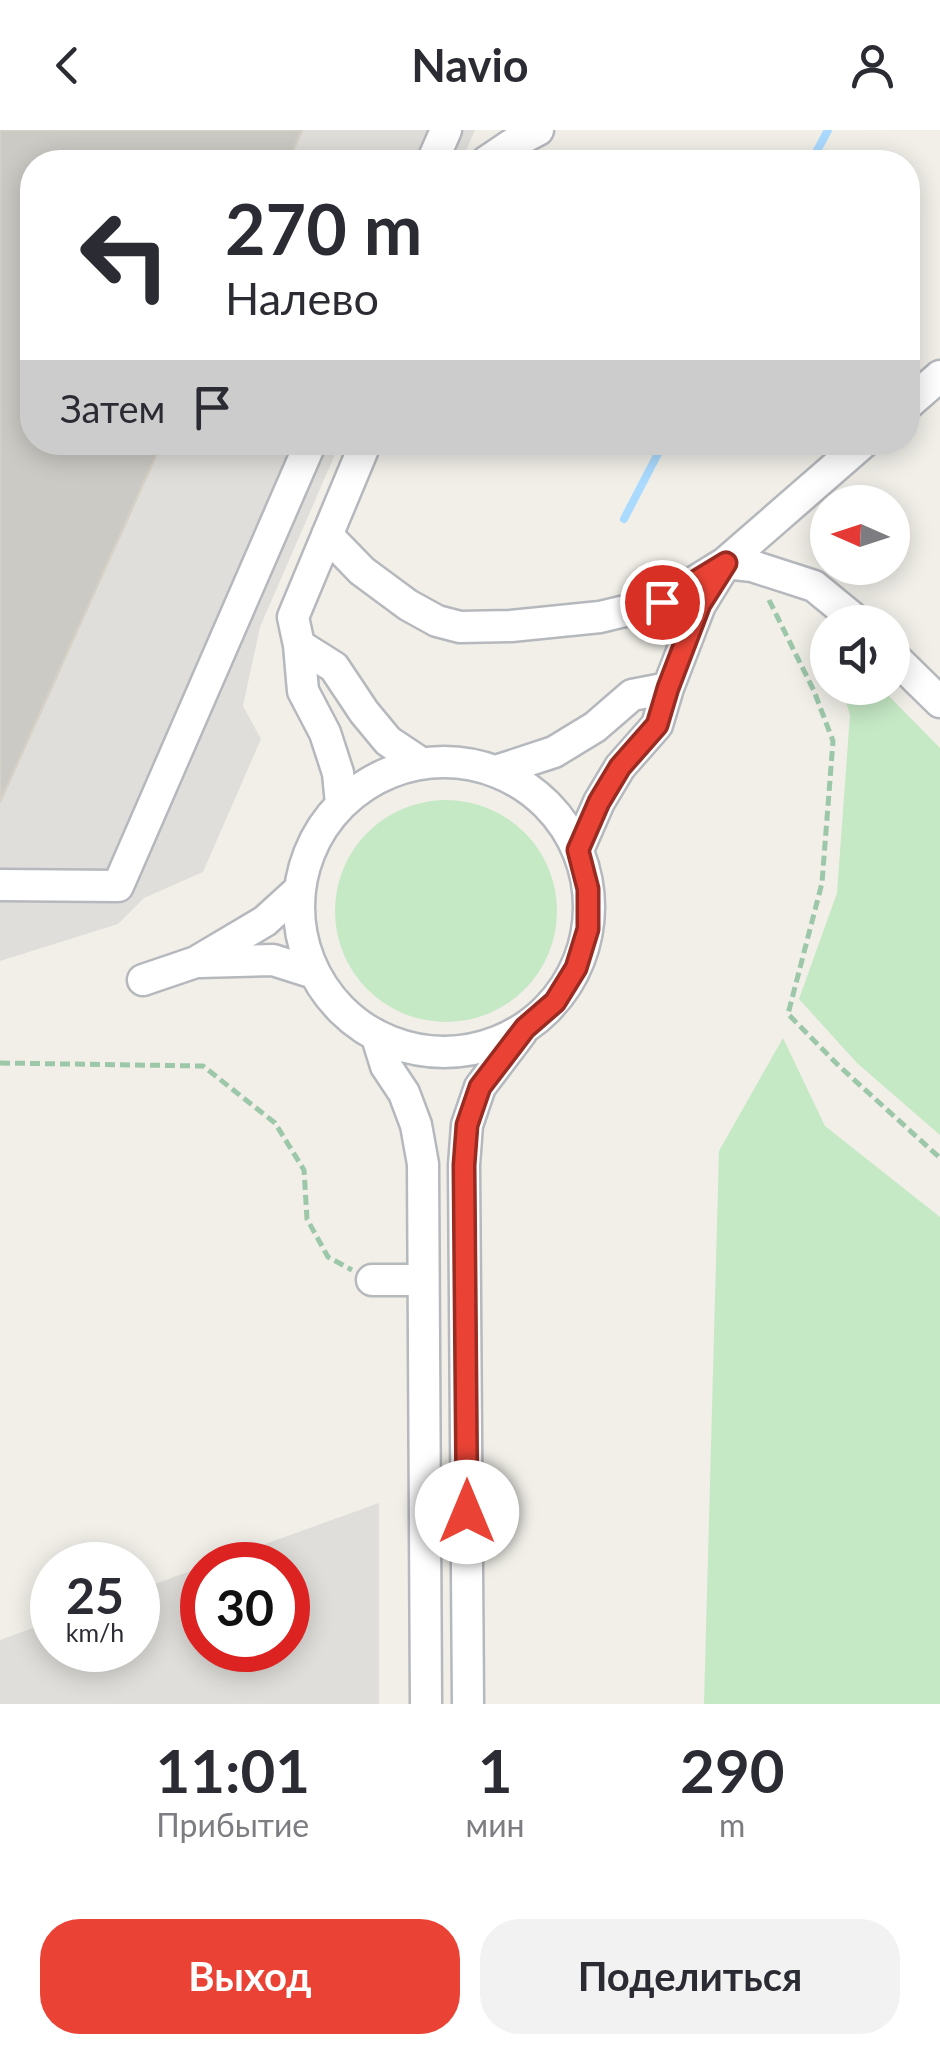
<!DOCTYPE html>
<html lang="ru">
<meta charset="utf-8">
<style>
:root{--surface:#fff;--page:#f2f2f3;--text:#2b2b33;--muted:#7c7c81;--accent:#ea4335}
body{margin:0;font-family:Lato,sans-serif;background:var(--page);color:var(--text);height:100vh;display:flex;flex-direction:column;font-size:38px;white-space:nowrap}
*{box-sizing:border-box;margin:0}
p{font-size:32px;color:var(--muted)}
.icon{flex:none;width:55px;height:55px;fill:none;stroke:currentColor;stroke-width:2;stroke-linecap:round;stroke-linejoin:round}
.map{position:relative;height:1574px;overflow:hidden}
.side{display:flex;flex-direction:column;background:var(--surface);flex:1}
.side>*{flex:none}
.hud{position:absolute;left:20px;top:20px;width:900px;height:305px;border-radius:40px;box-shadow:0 5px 25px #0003;background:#fff;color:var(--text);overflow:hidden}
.needle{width:65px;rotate:273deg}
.buttons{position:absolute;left:810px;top:355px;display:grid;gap:20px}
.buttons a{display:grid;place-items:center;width:100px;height:100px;border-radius:50%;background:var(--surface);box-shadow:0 5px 25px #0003;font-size:50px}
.speed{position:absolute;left:30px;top:1412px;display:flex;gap:20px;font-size:50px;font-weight:700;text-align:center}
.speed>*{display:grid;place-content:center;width:130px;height:130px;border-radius:50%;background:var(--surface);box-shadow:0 5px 25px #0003;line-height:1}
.speed small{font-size:25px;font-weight:400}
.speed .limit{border:15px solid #d22;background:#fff;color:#111}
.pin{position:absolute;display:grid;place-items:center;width:85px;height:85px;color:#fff;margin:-42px;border:5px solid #fff;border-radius:50%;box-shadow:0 2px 10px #0007}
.me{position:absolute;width:110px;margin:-55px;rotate:0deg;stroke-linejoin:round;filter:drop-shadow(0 0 8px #0008)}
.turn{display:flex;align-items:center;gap:35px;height:210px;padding:0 40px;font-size:45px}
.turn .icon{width:130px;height:130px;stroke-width:2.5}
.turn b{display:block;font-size:70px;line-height:85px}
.then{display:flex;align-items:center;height:95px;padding:0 40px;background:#0003;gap:20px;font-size:38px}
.eta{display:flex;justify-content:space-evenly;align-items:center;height:170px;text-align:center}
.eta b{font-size:60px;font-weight:700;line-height:70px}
.primary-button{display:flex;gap:20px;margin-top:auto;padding:20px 40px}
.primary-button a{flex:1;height:115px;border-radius:40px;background:var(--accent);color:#fff;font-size:40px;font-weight:700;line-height:115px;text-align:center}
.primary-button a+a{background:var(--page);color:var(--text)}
header{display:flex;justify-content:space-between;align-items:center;height:130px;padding:0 40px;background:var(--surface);font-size:45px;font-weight:700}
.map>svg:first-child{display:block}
.industrial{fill:#e0deda}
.green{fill:#c5e8c5}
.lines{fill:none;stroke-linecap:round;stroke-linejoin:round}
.stream{stroke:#aadaff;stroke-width:8}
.building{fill:#cccac5;stroke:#d6d1c6;stroke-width:2.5}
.minor-casing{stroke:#b5b8bc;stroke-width:35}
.path{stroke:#9cc7a9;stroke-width:5;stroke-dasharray:10 5;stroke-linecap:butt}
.minor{stroke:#fff;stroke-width:30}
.route-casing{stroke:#982c22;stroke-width:25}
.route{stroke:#ea4335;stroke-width:18}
</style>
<header><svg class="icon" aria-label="back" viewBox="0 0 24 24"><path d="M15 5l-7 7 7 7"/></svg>Navio<svg class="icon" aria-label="person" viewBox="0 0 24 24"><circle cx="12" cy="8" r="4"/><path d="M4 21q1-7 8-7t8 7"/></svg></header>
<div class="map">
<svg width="940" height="1574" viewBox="0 0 940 1574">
<rect width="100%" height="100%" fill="#f1efe8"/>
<!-- industrial -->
<path class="industrial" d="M 0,0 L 475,0 L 461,32 L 32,32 L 32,312 L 340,313 L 260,497 L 243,576 L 261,609 L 203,742 L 144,768 L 118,794 L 0,831 Z
M 379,1373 L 379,1574 L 0,1574 L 0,1510 L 52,1491 L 52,1520 L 138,1520 L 138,1460 L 202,1437 L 202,1520 L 288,1520 L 288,1435 L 207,1435 Z"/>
<!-- green -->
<path class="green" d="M 842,558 L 881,558 L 940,618 L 940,1005 L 857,933 L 799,869 L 837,763 L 850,585 Z
M335 781a111 111 0 1 1 222 0a111 111 0 1 1-222 0Z
M 783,908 L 825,996 L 940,1087 L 940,1574 L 704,1574 L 719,1021 Z"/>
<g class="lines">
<!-- stream -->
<path class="stream" d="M 811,32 L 828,0
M 624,389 L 664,312"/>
</g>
<!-- building -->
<path class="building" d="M 0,0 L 302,0 L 288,32 L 32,32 L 32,312 L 162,312 L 0,672 Z"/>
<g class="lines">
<!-- minor casing -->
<g class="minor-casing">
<path id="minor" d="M 432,32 L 446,0
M 486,32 L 517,11 L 538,0
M 908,274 L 940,246
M 327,405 L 362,441 L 408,475 L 437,491 L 460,497 L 511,496 L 600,487 L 662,472 L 725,433 L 864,312
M 725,433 L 752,436 L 814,456 L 858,492
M 299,515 L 334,537 L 364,582 L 388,611 L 421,633
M 892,525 L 940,572
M299 777a145 145 0 1 1 290 0a145 145 0 1 1-290 0Z
M 496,641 L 554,622 L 595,597 L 632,565 L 668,558
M 341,674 L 338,643 L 325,603 L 303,561 L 299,515 L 293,487 L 366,312
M 578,720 L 599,672 L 620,637 L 657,595 L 668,558 L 700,475 L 721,441
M 0,755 L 118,756 L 311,312
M 199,832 L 273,830 L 314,843
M 143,850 L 196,832 L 265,791 L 299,760
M 377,907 L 386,936 L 404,963 L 416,995 L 423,1034 L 426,1574
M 372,1150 L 423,1150
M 468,1574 L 464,1035 L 467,995 L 480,957 L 521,903"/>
</g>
<!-- path -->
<path class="path" d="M 769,470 L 814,561 L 833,611 L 822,753 L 788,884 L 839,936 L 940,1028
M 0,933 L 203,936 L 275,993 L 304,1040 L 307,1089 L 328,1127 L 352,1140"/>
<!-- minor -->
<use href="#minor" class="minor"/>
</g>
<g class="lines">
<!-- route casing -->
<g class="route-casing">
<path id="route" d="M 467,1382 L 464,1035 L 467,995 L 480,957 L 525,898 L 555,872 L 576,838 L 588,799 L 588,759 L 578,720 L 599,672 L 620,637 L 657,595 L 668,558 L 700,474 L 726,433 L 662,472"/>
</g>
<!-- route -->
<use href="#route" class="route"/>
</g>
</svg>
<div class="buttons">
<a><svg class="needle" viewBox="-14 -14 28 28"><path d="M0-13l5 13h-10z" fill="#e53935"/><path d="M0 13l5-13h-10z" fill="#7c7c81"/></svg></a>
<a><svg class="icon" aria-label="sound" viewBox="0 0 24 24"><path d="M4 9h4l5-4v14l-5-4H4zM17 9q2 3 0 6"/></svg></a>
</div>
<div class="speed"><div>25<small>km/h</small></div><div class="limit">30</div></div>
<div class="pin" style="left:662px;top:472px;background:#d93025"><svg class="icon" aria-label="arrive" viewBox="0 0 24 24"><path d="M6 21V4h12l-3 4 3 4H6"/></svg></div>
<svg class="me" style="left:467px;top:1382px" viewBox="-20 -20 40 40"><circle r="19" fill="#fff"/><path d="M0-13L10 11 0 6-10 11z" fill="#ea4335"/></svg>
<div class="hud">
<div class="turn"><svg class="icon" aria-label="left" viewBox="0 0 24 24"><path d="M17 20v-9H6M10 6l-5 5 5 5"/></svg><div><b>270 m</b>Налево</div></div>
<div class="then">Затем<svg class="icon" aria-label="arrive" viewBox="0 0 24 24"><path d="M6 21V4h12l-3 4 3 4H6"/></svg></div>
</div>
</div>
<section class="side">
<div class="eta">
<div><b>11:01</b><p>Прибытие</p></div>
<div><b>1</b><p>мин</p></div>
<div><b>290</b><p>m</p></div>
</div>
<div class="primary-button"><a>Выход</a><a>Поделиться</a></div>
</section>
